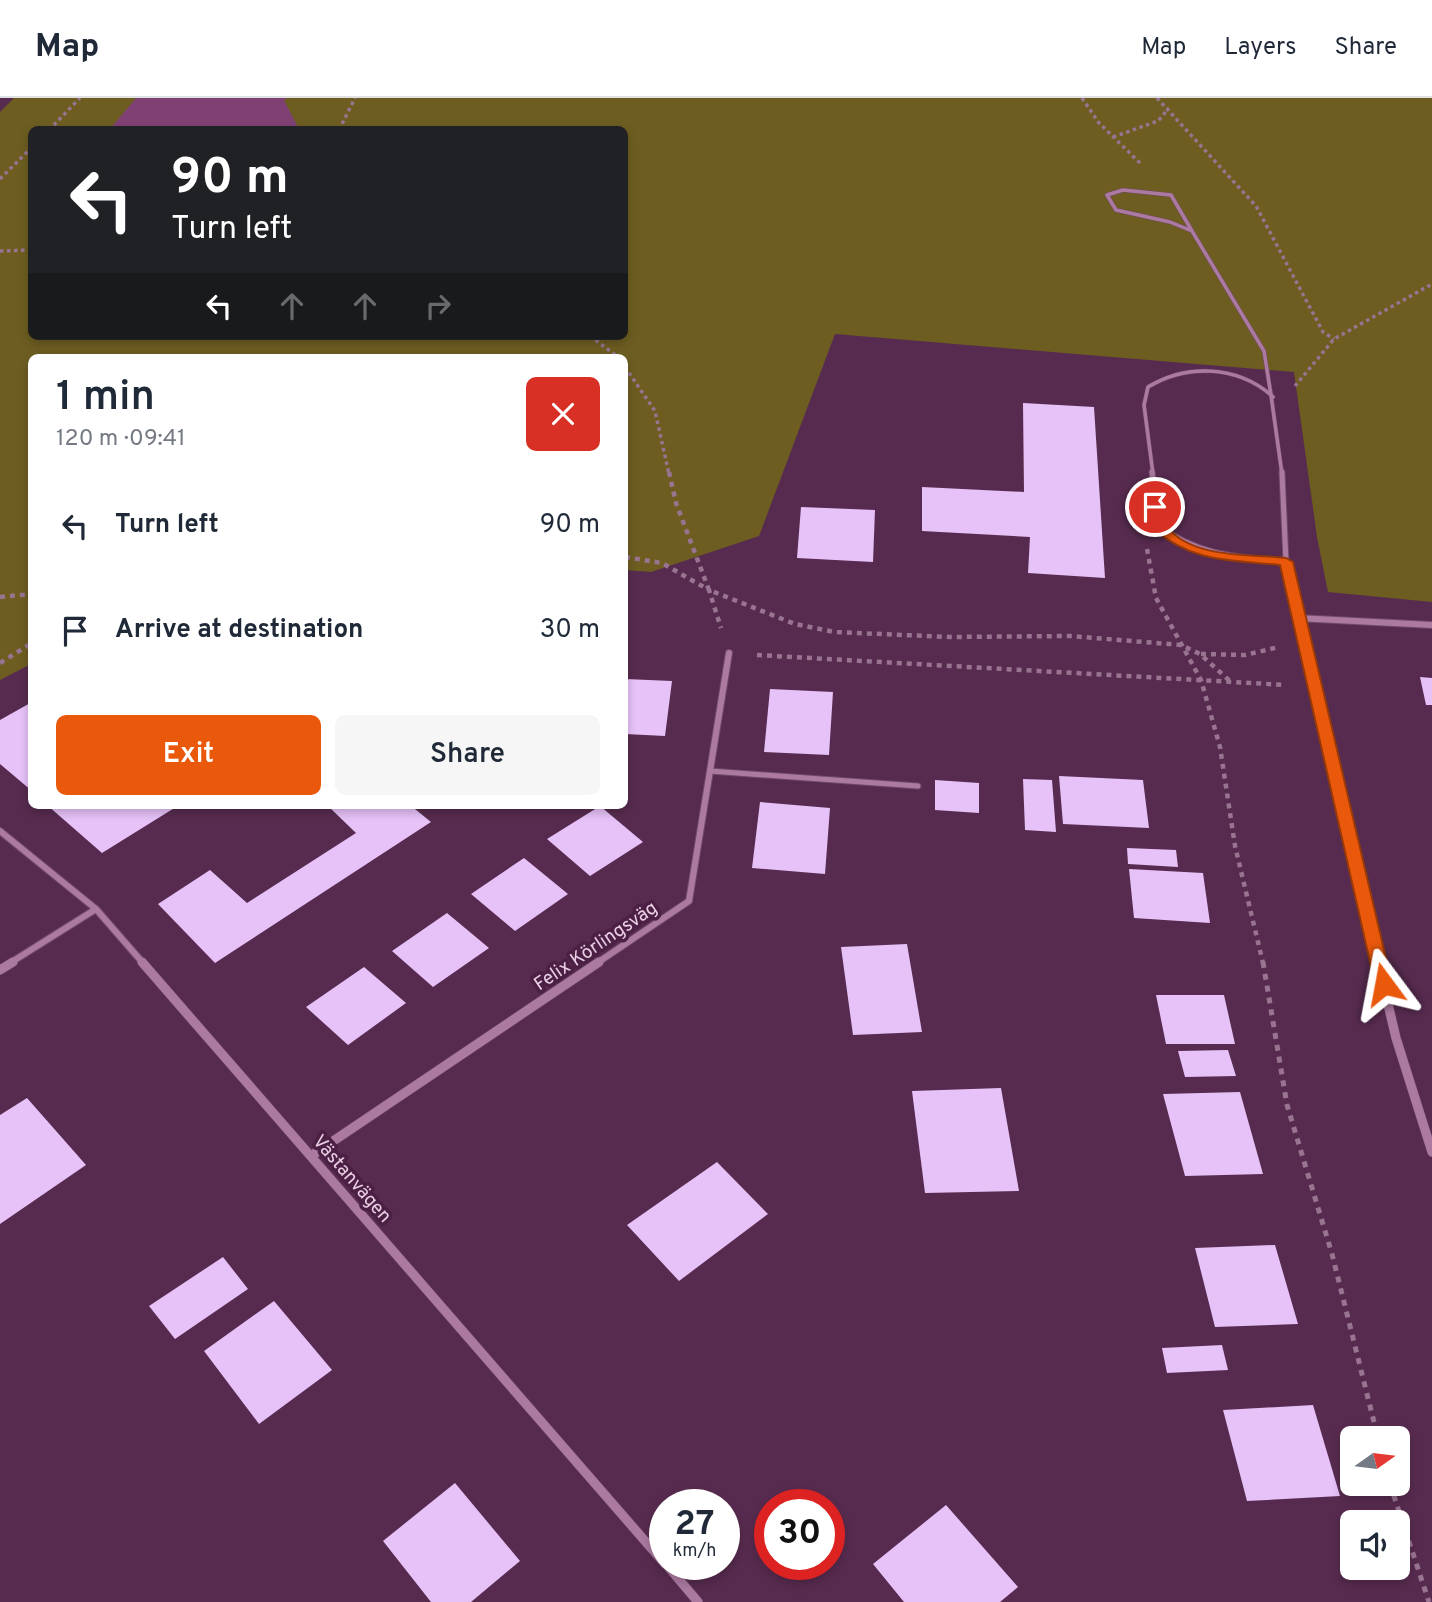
<!DOCTYPE html>
<meta charset="utf-8">
<style>
:root{--surface:#fff;--page:#f6f6f7;--text:#1f2937;--muted:#747a83;--line:#e0e1e3;--accent:#ea580c}
body{margin:0;font-family:Overpass,sans-serif;background:var(--page);color:var(--text);height:100vh;display:flex;flex-direction:column;font-size:26px;white-space:nowrap}
*{box-sizing:border-box;margin:0}
p{font-size:23px;color:var(--muted)}
.icon{flex:none;width:38px;height:38px;fill:none;stroke:currentColor;stroke-width:2;stroke-linecap:round;stroke-linejoin:round}
.map{position:relative;flex:1;overflow:hidden}
.details{position:absolute;left:28px;top:256px;width:600px;height:455px;display:flex;flex-direction:column;background:var(--surface);border-radius:10px;box-shadow:0 4px 10px #0003}
.details>*{flex:none}
.hud{position:absolute;left:28px;top:28px;width:600px;height:214px;border-radius:10px;box-shadow:0 4px 10px #0003;background:#202124;color:#fff;overflow:hidden}
.needle{width:46px;rotate:76deg}
.controls{position:absolute;left:1340px;top:1328px;display:grid;gap:14px}
.controls a{display:grid;place-items:center;width:70px;height:70px;border-radius:10px;background:var(--surface);box-shadow:0 4px 10px #0003;font-size:35px}
.speed{position:absolute;left:649px;top:1391px;display:flex;gap:14px;font-size:35px;font-weight:700;text-align:center}
.speed>*{display:grid;place-content:center;width:91px;height:91px;border-radius:50%;background:var(--surface);box-shadow:0 4px 10px #0003;line-height:1}
.speed small{font-size:18px;font-weight:400}
.speed .limit{border:10px solid #d22;background:#fff;color:#111}
.pin{position:absolute;display:grid;place-items:center;width:60px;height:60px;color:#fff;margin:-30px;border:4px solid #fff;border-radius:50%;box-shadow:0 2px 7px #0007}
.me{position:absolute;width:77px;margin:-38px;rotate:347deg;stroke-linejoin:round;filter:drop-shadow(0 0 5px #0008)}
.turn{display:flex;align-items:center;gap:24px;height:147px;padding:0 28px;font-size:32px}
.turn .icon{width:91px;height:91px;stroke-width:2.5}
.turn b{display:block;font-size:49px;line-height:60px}
.lanes{display:flex;align-items:center;height:66px;padding:0 28px;background:#0003;justify-content:center;gap:35px;direction:ltr}
.lanes .off{opacity:.35}
.round{display:grid;place-items:center;flex:none;width:74px;height:74px;border-radius:10px;background:var(--page)}
.head{display:flex;align-items:center;justify-content:space-between;height:119px;padding:0 28px}
h1{font-size:42px;font-weight:600;line-height:52px}
.action{display:flex;gap:14px;margin-top:auto;padding:14px 28px}
.action a{flex:1;height:80px;border-radius:10px;background:var(--accent);color:#fff;font-size:28px;font-weight:600;line-height:80px;text-align:center}
.action a+a{background:var(--page);color:var(--text)}
ul{padding:0;list-style:none}
li{display:flex;align-items:center;gap:21px;height:105px;padding:0 28px}
li div{flex:1}
li b{display:block;font-size:26px}
li em{font-style:normal}
header{display:flex;align-items:center;gap:42px;box-sizing:border-box;height:98px;padding:0 35px;background:var(--surface);border-bottom:2px solid var(--line)}
header strong{font-size:33px}
nav{display:flex;gap:38px;margin-inline-start:auto;font-size:24px}
.map>svg:first-child{display:block}
.green{fill:#6d5d21;fill-rule:evenodd}
.water{fill:#7f4074}
.building{fill:#e6c2f8}
.lines{fill:none;stroke-linecap:round;stroke-linejoin:round}
.lane-far1-casing{stroke:#704a69;stroke-width:4.5}
.lane-casing{stroke:#704a69;stroke-width:7}
.street-far1-casing{stroke:#704a69;stroke-width:8}
.street-casing{stroke:#704a69;stroke-width:10}
.path-far2{stroke:#987491;stroke-width:3.5;stroke-dasharray:3.5 3.5;stroke-linecap:butt}
.path-far1{stroke:#987491;stroke-width:4.5;stroke-dasharray:5 5;stroke-linecap:butt}
.path{stroke:#987491;stroke-width:5;stroke-dasharray:6 6;stroke-linecap:butt}
.lane-far1{stroke:#ac7aa1;stroke-width:3.5}
.lane{stroke:#ac7aa1;stroke-width:5}
.street-far1{stroke:#ac7aa1;stroke-width:6}
.street{stroke:#ac7aa1;stroke-width:9}
.route{fill:#ea580c;stroke:#983908;stroke-width:2}
.labels{text-anchor:middle;stroke-width:7;stroke-linejoin:round;paint-order:stroke}
.street-label{font-size:19px;fill:#eacfe4;stroke:#4b2044}
</style>
<header>
<strong>Map</strong>
<nav><a>Map</a><a>Layers</a><a>Share</a></nav>
</header>
<div class="map">
<svg width="1432" height="1504" viewBox="0 0 1432 1504">
<rect width="100%" height="100%" fill="#572b4f"/>
<!-- green -->
<path class="green" d="M 14,0 L 1432,0 L 1432,504 L 1328,494 L 1317,439 L 1294,274 L 835,236 L 759,438 L 651,474 L 625,472 L 625,259 L 32,259 L 31,566 L 0,582 L 0,14 ZM 32,32 L 625,32 L 625,238 L 32,238 Z"/>
<!-- water -->
<path class="water" d="M 136,0 L 287,0 L 284,2 L 299,31 L 110,31 Z"/>
<!-- building -->
<path class="building" d="M 1023,305 L 1094,309 L 1105,480 L 1028,475 L 1030,439 L 922,433 L 922,389 L 1024,394 Z
M 801,409 L 875,412 L 873,464 L 797,460 Z
M 1420,579 L 1432,580 L 1432,607 L 1426,607 Z
M 625,581 L 672,583 L 665,638 L 625,636 Z
M 770,591 L 833,594 L 829,657 L 764,654 Z
M 32,604 L 32,693 L 0,666 L 0,622 Z
M 1059,678 L 1143,682 L 1149,730 L 1063,726 Z
M 1023,681 L 1052,682 L 1056,734 L 1025,732 Z
M 935,682 L 979,685 L 979,715 L 935,712 Z
M 760,704 L 830,710 L 825,776 L 752,770 Z
M 47,707 L 174,707 L 176,709 L 102,755 Z
M 327,707 L 410,707 L 431,724 L 215,865 L 158,806 L 210,772 L 247,805 L 356,735 Z
M 600,708 L 643,744 L 590,778 L 547,741 Z
M 1127,750 L 1176,752 L 1178,769 L 1128,766 Z
M 524,760 L 568,796 L 515,833 L 471,796 Z
M 1129,771 L 1203,775 L 1210,825 L 1134,820 Z
M 447,815 L 489,850 L 433,889 L 392,853 Z
M 907,846 L 922,934 L 853,937 L 841,849 Z
M 364,869 L 406,905 L 348,947 L 306,909 Z
M 1156,897 L 1224,897 L 1235,946 L 1166,946 Z
M 1228,952 L 1236,978 L 1185,979 L 1178,953 Z
M 1001,990 L 1019,1093 L 925,1095 L 912,993 Z
M 1240,994 L 1263,1076 L 1185,1078 L 1163,996 Z
M 27,1000 L 86,1067 L 0,1126 L 0,1017 Z
M 717,1064 L 768,1116 L 679,1183 L 627,1127 Z
M 1275,1147 L 1298,1226 L 1215,1229 L 1195,1150 Z
M 223,1159 L 248,1191 L 175,1241 L 149,1208 Z
M 274,1203 L 332,1272 L 259,1326 L 204,1253 Z
M 1222,1247 L 1228,1272 L 1167,1275 L 1162,1250 Z
M 1313,1307 L 1340,1398 L 1247,1403 L 1223,1312 Z
M 455,1385 L 520,1463 L 471,1504 L 431,1504 L 383,1443 Z
M 946,1407 L 1018,1489 L 1000,1504 L 904,1504 L 873,1466 Z"/>
<g class="lines">
<!-- lane-far1 casing -->
<g class="lane-far1-casing">
<path id="lane-far1" d="M 1123,92 L 1171,97 L 1192,133 L 1170,124 L 1116,112 L 1107,97 Z
M 1192,133 L 1264,253 L 1271,297
M 1271,297 L 1273,299
M 1271,297 L 1282,376
M 1153,376 L 1144,307 L 1148,289 C 1186,266 1236,267 1271,297"/>
</g>
<!-- lane casing -->
<g class="lane-casing">
<path id="lane" d="M 1152,374 L 1159,428 C 1198,458 1239,459 1286,464 L 1282,374
M 710,673 L 918,688"/>
</g>
<!-- street-far1 casing -->
<g class="street-far1-casing">
<path id="street-far1" d="M 1286,464 L 1379,865
M 1297,520 L 1432,527
M 0,733 L 96,811 L 143,865
M 10,865 L 96,811
M 597,865 L 689,803 L 729,555"/>
</g>
<!-- street casing -->
<g class="street-casing">
<path id="street" d="M 142,864 L 665,1466
M 1378,864 L 1396,940 L 1432,1054
M 0,872 L 13,864
M 311,1058 L 599,864
M 666,1466 L 698,1504"/>
</g>
<!-- path-far2 -->
<path class="path-far2" d="M 1082,0 L 1099,25 L 1142,67
M 1157,0 L 1256,108 L 1323,234 L 1334,241
M 49,32 L 80,0
M 339,32 L 355,0
M 1113,39 L 1158,23 L 1169,10
M 0,81 L 32,49
M 0,153 L 32,152
M 590,238 L 618,259
M 625,269 L 655,313 L 669,376
M 1295,288 L 1334,241 L 1432,186"/>
<!-- path-far1 -->
<path class="path-far1" d="M 669,374 L 676,405 L 709,492 L 795,526 L 834,534 L 950,539 L 1070,538 L 1181,547 L 1200,556 L 1231,584
M 1147,451 L 1156,500 L 1201,582 L 1220,649 L 1235,748 L 1263,865
M 625,459 L 662,465 L 709,492 L 721,530
M 0,499 L 32,496
M 1201,556 L 1245,557 L 1279,549
M 757,557 L 1286,587
M 0,565 L 32,545"/>
<!-- path -->
<path class="path" d="M 1263,864 L 1287,1007 L 1332,1156 L 1378,1340
M 1390,1386 L 1429,1504"/>
<!-- lane-far1 -->
<use href="#lane-far1" class="lane-far1"/>
<!-- lane -->
<use href="#lane" class="lane"/>
<!-- street-far1 -->
<use href="#street-far1" class="street-far1"/>
<!-- street -->
<use href="#street" class="street"/>
</g>
<!-- route -->
<path class="route" d="M 1151,406 L 1160,406 C 1163,412 1162,422 1166,427 C 1189,461 1251,456 1286,460 L 1293,464 L 1392,886 L 1390,890 L 1384,892 L 1375,886 L 1280,467 C 1231,462 1193,465 1154,431 Z"/>
<g class="labels">
<!-- street labels -->
<g class="street-label">
<text transform="translate(595 847) rotate(-34)" y="7">Felix Körlingsväg</text>
<text transform="translate(353 1080) rotate(49)" y="7">Västanvägen</text>
</g>
</g>
</svg>
<div class="controls">
<a><svg class="needle" viewBox="-14 -14 28 28"><path d="M0-13l5 13h-10z" fill="#e53935"/><path d="M0 13l5-13h-10z" fill="#747a83"/></svg></a>
<a><svg class="icon" aria-label="sound" viewBox="0 0 24 24"><path d="M4 9h4l5-4v14l-5-4H4zM17 9q2 3 0 6"/></svg></a>
</div>
<div class="speed"><div>27<small>km/h</small></div><div class="limit">30</div></div>
<div class="pin" style="left:1155px;top:409px;background:#d93025"><svg class="icon" aria-label="arrive" viewBox="0 0 24 24"><path d="M6 21V4h12l-3 4 3 4H6"/></svg></div>
<svg class="me" style="left:1384px;top:886px" viewBox="-20 -20 40 40"><path d="M0-17L14 15 0 8-14 15z" fill="#ea580c" stroke="#fff" stroke-width="4"/></svg>
<div class="hud">
<div class="turn"><svg class="icon" aria-label="left" viewBox="0 0 24 24"><path d="M17 20v-9H6M10 6l-5 5 5 5"/></svg><div><b>90 m</b>Turn left</div></div>
<div class="lanes"><svg class="icon" aria-label="left" viewBox="0 0 24 24"><path d="M17 20v-9H6M10 6l-5 5 5 5"/></svg><svg class="icon off" aria-label="ahead" viewBox="0 0 24 24"><path d="M12 20V5M6 11l6-6 6 6"/></svg><svg class="icon off" aria-label="ahead" viewBox="0 0 24 24"><path d="M12 20V5M6 11l6-6 6 6"/></svg><svg class="icon off" aria-label="right" viewBox="0 0 24 24"><path d="M7 20v-9h11M14 6l5 5-5 5"/></svg></div>
</div>
<section class="details">
<div class="head"><div><h1>1 min</h1><p>120 m · 09:41</p></div><a class="round" style="background:#d93025;color:#fff"><svg class="icon" aria-label="close" viewBox="0 0 24 24"><path d="M6 6l12 12M18 6L6 18"/></svg></a></div>
<ul>
<li><svg class="icon" aria-label="left" viewBox="0 0 24 24"><path d="M17 20v-9H6M10 6l-5 5 5 5"/></svg><div><b>Turn left</b></div><em>90 m</em></li>
<li><svg class="icon" aria-label="arrive" viewBox="0 0 24 24"><path d="M6 21V4h12l-3 4 3 4H6"/></svg><div><b>Arrive at destination</b></div><em>30 m</em></li>
</ul>
<div class="action"><a>Exit</a><a>Share</a></div>
</section>
</div>
